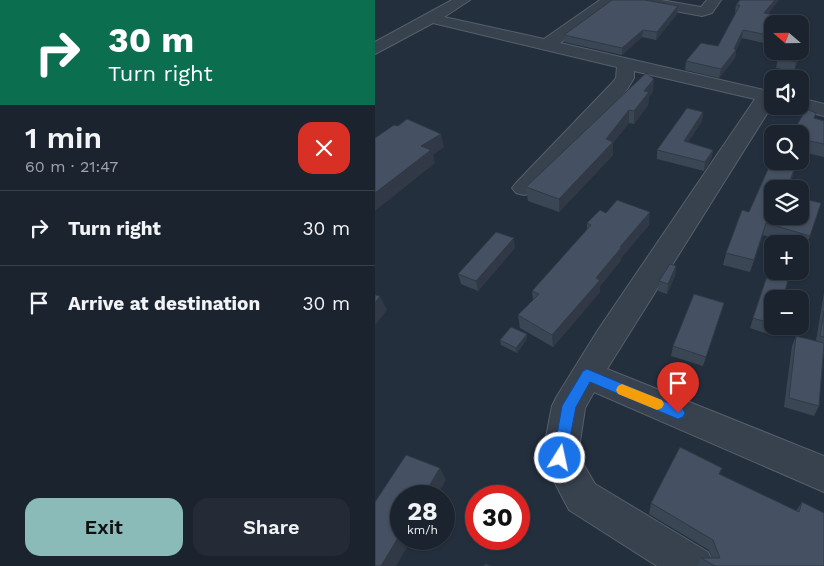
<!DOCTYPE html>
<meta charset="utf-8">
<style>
:root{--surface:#1b232e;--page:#242b36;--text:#f1f3f6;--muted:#a0a4aa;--line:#39404a;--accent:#8bbbb9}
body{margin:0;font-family:"Work Sans",sans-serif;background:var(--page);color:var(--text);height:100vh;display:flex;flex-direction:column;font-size:19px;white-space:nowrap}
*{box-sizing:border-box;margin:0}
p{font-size:16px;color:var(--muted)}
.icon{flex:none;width:28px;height:28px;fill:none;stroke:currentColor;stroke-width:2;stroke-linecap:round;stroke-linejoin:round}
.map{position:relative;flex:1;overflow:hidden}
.side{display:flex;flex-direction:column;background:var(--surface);width:375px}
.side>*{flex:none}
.guide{background:#0b6e4f;color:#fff;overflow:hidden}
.needle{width:32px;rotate:290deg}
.buttons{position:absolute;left:389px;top:15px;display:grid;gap:10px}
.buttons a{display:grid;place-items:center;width:45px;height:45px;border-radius:10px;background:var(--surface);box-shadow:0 1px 4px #0004,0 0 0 1px var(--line);font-size:25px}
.speed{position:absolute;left:15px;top:485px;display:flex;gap:10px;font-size:25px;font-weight:700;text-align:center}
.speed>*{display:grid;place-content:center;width:65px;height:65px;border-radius:50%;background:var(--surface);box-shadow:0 1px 4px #0004,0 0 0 1px var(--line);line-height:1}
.speed small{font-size:12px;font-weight:400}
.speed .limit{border:8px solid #d22;background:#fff;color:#111}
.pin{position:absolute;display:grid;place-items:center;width:42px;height:42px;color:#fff;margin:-51px -21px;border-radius:50% 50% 50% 0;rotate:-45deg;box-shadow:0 0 5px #0007}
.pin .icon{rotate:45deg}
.me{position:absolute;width:55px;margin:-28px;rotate:10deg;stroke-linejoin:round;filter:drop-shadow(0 0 4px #0008)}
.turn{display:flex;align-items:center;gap:18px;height:105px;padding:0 25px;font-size:22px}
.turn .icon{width:65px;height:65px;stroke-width:2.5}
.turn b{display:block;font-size:35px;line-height:42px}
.round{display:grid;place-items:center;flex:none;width:52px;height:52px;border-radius:15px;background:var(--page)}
.headline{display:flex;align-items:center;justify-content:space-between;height:85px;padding:0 25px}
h1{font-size:30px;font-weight:600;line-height:38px}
.primary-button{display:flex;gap:10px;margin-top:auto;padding:10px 25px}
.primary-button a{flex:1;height:58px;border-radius:15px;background:var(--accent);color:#111;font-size:20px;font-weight:600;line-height:58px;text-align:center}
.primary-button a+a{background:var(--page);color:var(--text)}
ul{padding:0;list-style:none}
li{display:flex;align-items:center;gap:15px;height:75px;padding:0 25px;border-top:1px solid var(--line)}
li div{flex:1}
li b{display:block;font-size:19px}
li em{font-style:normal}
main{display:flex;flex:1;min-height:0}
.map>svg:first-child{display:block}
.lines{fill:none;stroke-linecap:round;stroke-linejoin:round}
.minor-casing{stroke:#565f6c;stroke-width:2}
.minor{fill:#38414e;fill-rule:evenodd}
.wall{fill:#3b4654}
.shaded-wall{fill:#303945}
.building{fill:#455162;stroke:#303945}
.route{fill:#1a73e8;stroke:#114b97}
.slow{fill:#f59e0b}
</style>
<main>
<section class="side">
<div class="guide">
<div class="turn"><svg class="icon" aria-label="right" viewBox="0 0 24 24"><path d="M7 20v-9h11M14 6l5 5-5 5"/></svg><div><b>30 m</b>Turn right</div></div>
</div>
<div class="headline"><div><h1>1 min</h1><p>60 m · 21:47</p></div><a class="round" style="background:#d93025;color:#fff"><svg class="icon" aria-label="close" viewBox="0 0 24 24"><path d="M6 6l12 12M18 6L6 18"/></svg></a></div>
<ul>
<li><svg class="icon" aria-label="right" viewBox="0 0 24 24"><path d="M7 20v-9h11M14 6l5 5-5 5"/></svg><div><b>Turn right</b></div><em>30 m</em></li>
<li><svg class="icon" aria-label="arrive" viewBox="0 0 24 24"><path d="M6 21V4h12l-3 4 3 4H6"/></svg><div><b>Arrive at destination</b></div><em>30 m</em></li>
</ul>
<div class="primary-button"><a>Exit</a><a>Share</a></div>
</section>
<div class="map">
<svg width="449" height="566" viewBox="0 0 449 566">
<rect width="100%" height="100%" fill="#242f3e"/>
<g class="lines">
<!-- minor casing -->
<g class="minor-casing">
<path id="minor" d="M 77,0 L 95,0 L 69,17 L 169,39 L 225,0 L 241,0 L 185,43 L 398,92 L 398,104 L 232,369 L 449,456 L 449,492 L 219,392 L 210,408 L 203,455 L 220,484 L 333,552 L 339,566 L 282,566 L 194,510 L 167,458 L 177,406 L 182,396 L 223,330 L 380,99 L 259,71 L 259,78 L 251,91 L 157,193 L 149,195 L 141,193 L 137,188 L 141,183 L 237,83 L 241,78 L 242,67 L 58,23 L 0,54 L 0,42 Z
M 256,0 L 286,0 L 326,7 L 332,0 L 346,0 L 337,13 L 327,16 L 263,4 Z
M 425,98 L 449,104 L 449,116 L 418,108 L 417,106 L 425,106 Z"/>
</g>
<!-- minor -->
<use href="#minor" class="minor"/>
</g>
<!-- wall -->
<path class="wall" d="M 361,5 L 393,14 L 398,24 L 398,45 L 367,38 L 361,50 L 360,58 L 344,78 L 310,70 L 311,61 L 343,46 L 361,13 L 360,12 Z
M 303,6 L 302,14 L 281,40 L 267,37 L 247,55 L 189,42 L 189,35 Z
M 426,54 L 419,71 L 401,68 L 403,58 Z
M 278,92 L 274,97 L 273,105 L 259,124 L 254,123 L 238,143 L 238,155 L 184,212 L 153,201 L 151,187 Z
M 328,112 L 327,121 L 313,142 L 338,150 L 336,159 L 329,171 L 282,159 L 282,150 Z
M 449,121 L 449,157 L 427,152 L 425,156 L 425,134 Z
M 398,161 L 423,161 L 413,189 L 398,189 L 435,236 L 430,248 L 425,246 L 425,244 L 417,244 L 388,235 L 375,272 L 348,265 L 351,253 L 374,212 Z
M 231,213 L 274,225 L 246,258 L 246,260 L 225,286 L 225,292 L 178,347 L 145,328 L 143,315 L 158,300 L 157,291 L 212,230 L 212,223 Z
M 140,248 L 103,291 L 86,284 L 83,274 Z
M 301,266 L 300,276 L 292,294 L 283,291 L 284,281 Z
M 394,270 L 398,299 L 398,326 L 399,326 L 396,335 L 375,328 Z
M 449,293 L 449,349 L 444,406 L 439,416 L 409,407 L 417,346 L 421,336 L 441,341 Z
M 349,303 L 346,313 L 328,366 L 296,356 L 298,346 Z
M 152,334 L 152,339 L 142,353 L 126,345 L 125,340 Z
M 345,474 L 421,511 L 427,502 L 449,566 L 322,566 L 326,558 L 337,558 L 334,550 L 274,514 L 276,503 Z"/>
<!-- shaded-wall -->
<path class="shaded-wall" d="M 400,0 L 404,0 L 388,21 L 389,13 Z
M 303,6 L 302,14 L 281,40 L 282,32 Z
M 268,30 L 267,37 L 247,55 L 247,48 Z
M 368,30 L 367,38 L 361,50 L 360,58 L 344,78 L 346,69 L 359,49 Z
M 428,45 L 426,54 L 419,71 L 421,62 Z
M 279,79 L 278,92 L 274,97 L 273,105 L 259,124 L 259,111 L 269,91 Z
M 254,110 L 254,123 L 238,143 L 238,155 L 184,212 L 184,199 Z
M 328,112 L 327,121 L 308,150 L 309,141 Z
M 66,134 L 69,147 L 58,155 L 60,163 L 0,211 L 0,193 L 46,146 Z
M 338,150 L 336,159 L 329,171 L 330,162 Z
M 422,161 L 423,161 L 413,189 L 412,189 Z
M 275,212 L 274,225 L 246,258 L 246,260 L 225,286 L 225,292 L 178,347 L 177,335 L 221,278 L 245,247 Z
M 391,223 L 388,235 L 375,272 L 379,260 Z
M 139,238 L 140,248 L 103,291 L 101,281 Z
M 301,266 L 300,276 L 292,294 L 293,284 Z
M 5,296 L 12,310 L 0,325 L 0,303 Z
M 152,334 L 152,339 L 142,353 L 141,348 Z
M 65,468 L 71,480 L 62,496 L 48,496 Z
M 26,533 L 26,539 L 37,539 L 21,566 L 6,566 Z"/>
<!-- building -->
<path class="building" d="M 237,0 L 270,0 L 303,6 L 282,32 L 268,30 L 247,48 L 189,35 Z
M 365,0 L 400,0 L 389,13 L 412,17 L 408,24 L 398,24 L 398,36 L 368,30 L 359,49 L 361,50 L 346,69 L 311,61 L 326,43 L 343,46 L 365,5 L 361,5 Z
M 425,44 L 428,45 L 421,62 L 403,58 L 406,51 L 425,51 Z
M 271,73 L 279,79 L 269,91 L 274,92 L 259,111 L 254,110 L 231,139 L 238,142 L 184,199 L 151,187 Z
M 312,108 L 328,112 L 309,141 L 338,150 L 330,162 L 282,150 Z
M 431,109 L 441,113 L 439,118 L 449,121 L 449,144 L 430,140 L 425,154 L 425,134 L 417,134 Z
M 32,119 L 66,134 L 46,146 L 56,150 L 0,193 L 0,138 L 19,125 L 23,126 Z
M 398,158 L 398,161 L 422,161 L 412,189 L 398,189 L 398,216 L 425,216 L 425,198 L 446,203 L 435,236 L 391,223 L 379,260 L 351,253 L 367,210 L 374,212 Z
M 242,200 L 275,212 L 245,247 L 246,248 L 221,278 L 225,280 L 177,335 L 143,315 L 164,294 L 157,291 L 216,225 L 212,223 L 225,210 L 231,213 Z
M 121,232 L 139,238 L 101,281 L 83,274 Z
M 295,264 L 301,266 L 293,284 L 284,281 Z
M 394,270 L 414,276 L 408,299 L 398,299 L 398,324 L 378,318 Z
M 319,294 L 349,303 L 331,357 L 298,346 Z
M 0,295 L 5,296 L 0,303 Z
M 449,311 L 449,337 L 445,336 Z
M 136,327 L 152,334 L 141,348 L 125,340 Z
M 421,336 L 449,343 L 444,406 L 414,398 Z
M 305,447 L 347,468 L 344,474 L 424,512 L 427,502 L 449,513 L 449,566 L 340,566 L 326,558 L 345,558 L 338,540 L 276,503 Z
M 31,455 L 65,468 L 48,496 L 26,496 L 26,533 L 6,566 L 0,566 L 0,502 Z
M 110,564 L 116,566 L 109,566 Z"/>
<!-- route -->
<path class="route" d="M 212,369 L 308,409 L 310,413 L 308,417 L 303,419 L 298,417 L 215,382 L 201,407 L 190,463 L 185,465 L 180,463 L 178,458 L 187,406 L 208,371 Z"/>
<!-- slow -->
<path class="slow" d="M 247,384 L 287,400 L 289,404 L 287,408 L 282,410 L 243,394 L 241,390 L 243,386 Z"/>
</svg>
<div class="buttons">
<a><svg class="needle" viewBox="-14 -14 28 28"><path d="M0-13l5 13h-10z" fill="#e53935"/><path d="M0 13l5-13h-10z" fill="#a0a4aa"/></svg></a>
<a><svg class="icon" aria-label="sound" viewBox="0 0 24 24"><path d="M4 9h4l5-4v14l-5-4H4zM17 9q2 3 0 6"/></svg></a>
<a><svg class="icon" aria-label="search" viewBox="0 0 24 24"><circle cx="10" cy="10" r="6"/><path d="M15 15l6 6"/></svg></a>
<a><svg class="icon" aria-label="layers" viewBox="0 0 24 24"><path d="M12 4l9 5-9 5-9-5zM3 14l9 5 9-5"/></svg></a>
<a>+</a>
<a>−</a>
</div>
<div class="speed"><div>28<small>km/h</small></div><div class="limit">30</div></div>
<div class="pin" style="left:303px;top:413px;background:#d93025"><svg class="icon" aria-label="arrive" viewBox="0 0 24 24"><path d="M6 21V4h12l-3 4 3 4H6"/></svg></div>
<svg class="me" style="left:185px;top:458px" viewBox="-20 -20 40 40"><circle r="17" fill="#1a73e8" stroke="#fff" stroke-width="3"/><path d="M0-11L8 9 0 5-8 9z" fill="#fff"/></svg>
</div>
</main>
